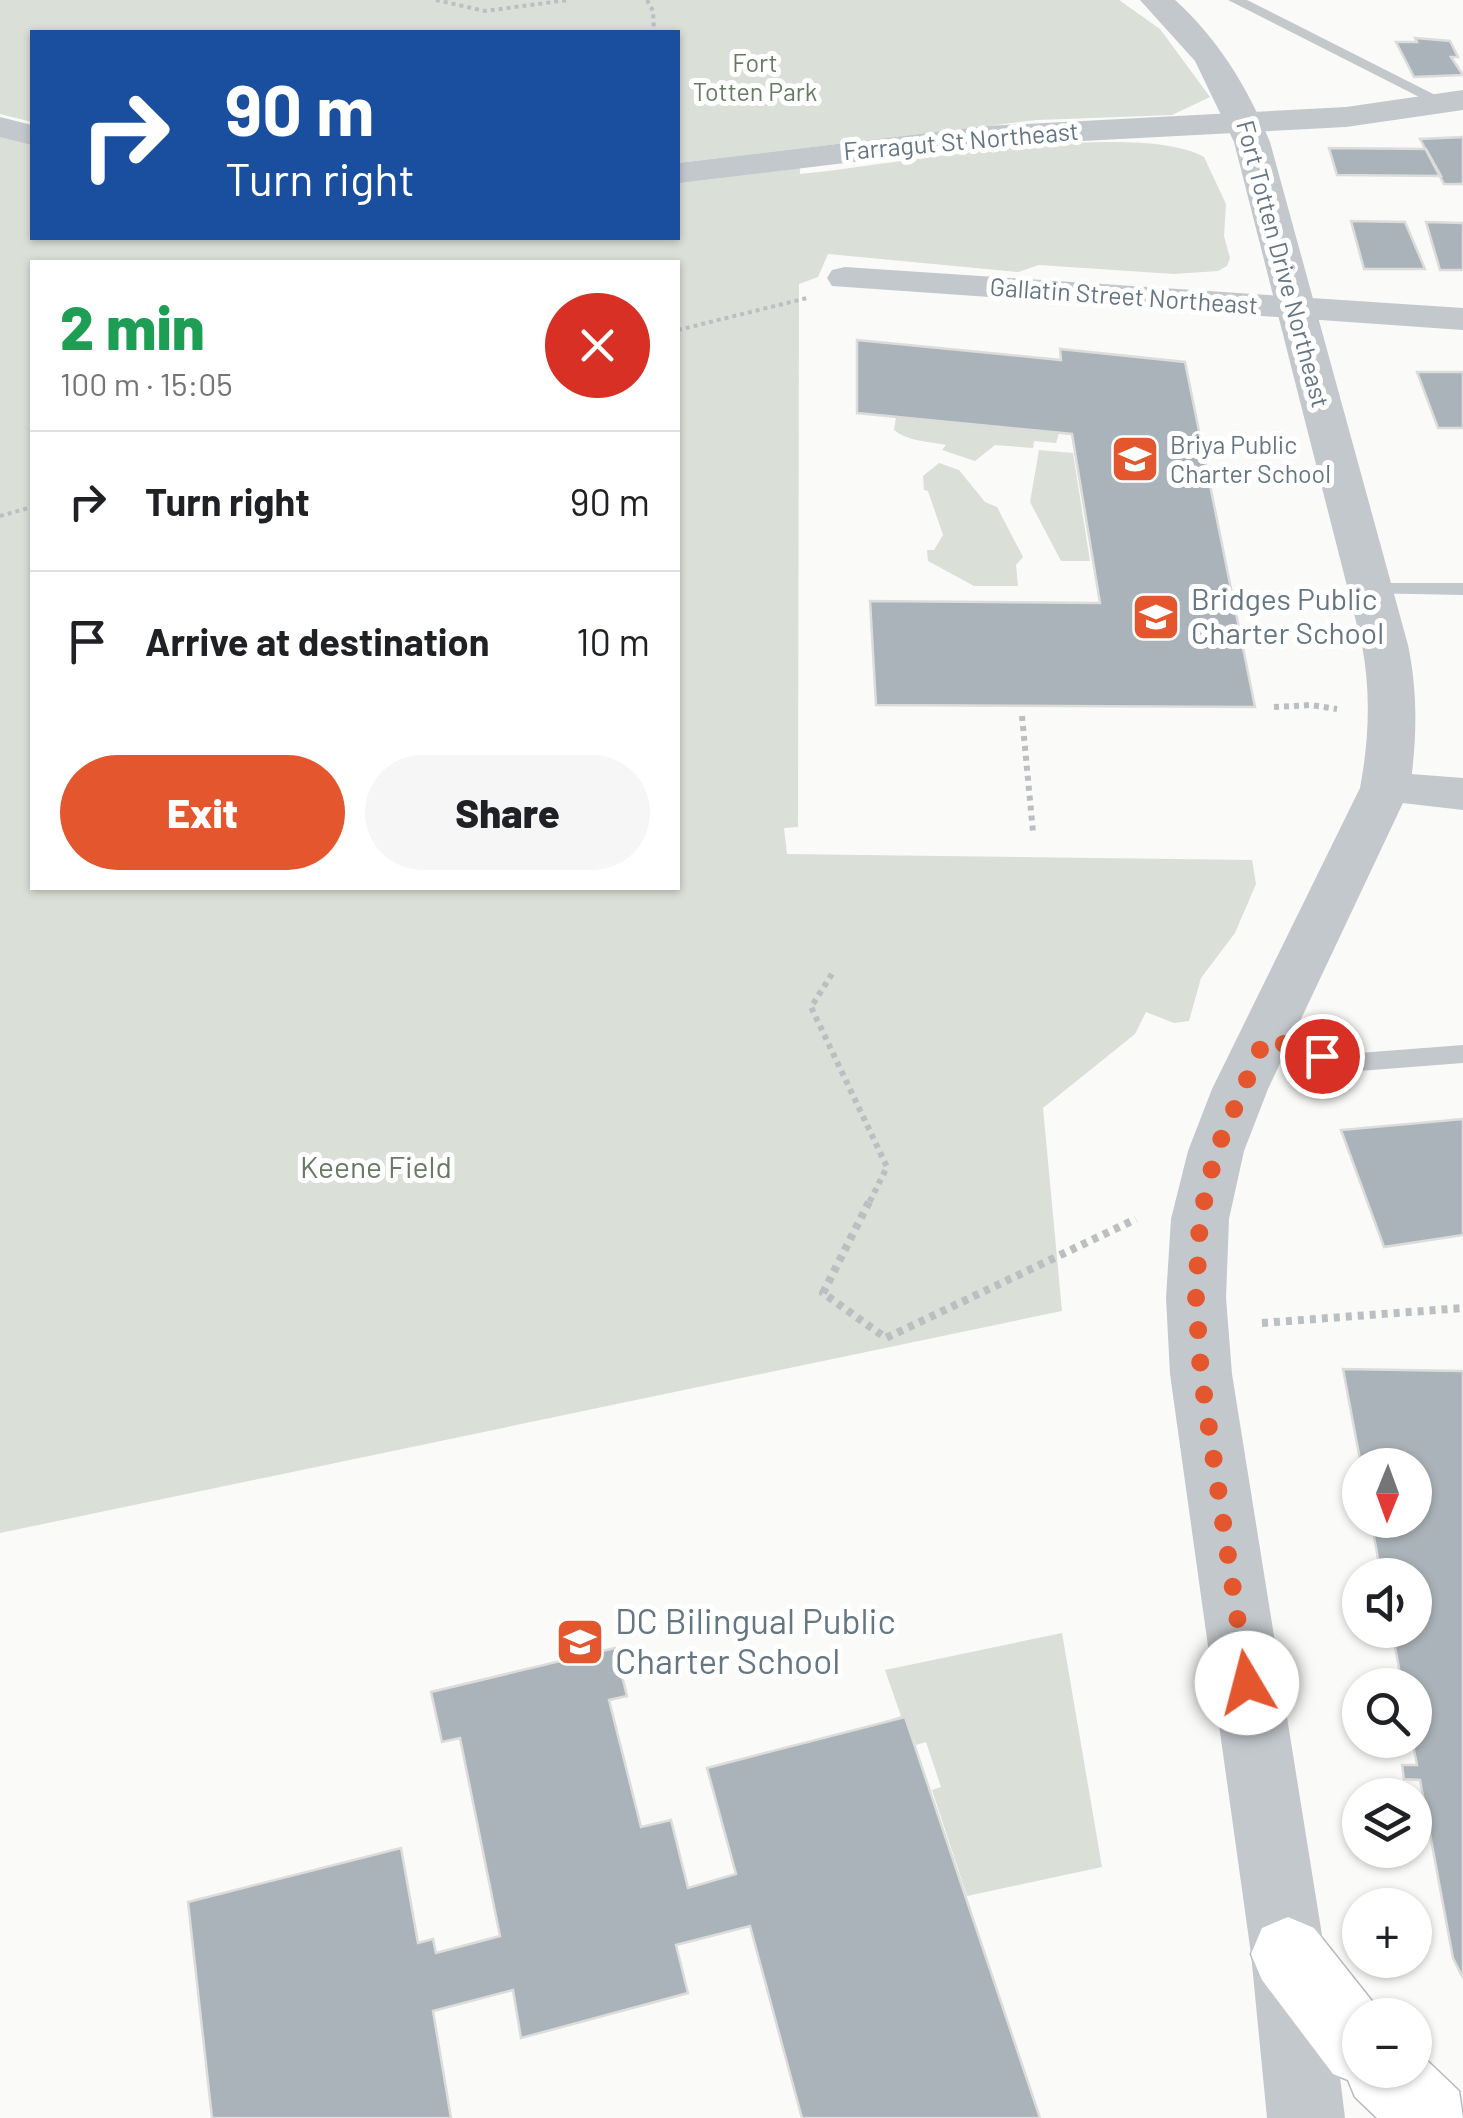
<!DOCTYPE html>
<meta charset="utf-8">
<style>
:root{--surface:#fff;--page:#f6f6f6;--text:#202124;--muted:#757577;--line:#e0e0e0;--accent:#e4572e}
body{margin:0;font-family:Barlow,sans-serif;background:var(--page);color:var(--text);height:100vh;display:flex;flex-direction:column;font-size:38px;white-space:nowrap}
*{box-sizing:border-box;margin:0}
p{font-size:32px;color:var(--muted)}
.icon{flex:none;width:55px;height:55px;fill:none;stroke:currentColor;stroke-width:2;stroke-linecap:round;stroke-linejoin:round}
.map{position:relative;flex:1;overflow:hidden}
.drawer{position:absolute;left:30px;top:260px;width:650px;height:630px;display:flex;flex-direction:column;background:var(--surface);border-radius:0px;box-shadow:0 2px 8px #0004}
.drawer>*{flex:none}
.hud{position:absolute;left:30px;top:30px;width:650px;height:210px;border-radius:0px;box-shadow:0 2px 8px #0004;background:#1a4fa0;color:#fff;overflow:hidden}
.needle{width:65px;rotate:181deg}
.controls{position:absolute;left:1342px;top:1448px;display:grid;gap:20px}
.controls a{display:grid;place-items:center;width:90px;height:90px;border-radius:50%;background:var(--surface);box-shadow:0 2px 8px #0004;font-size:50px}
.pin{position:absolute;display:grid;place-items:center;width:85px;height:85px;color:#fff;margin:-42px;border:5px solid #fff;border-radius:50%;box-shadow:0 2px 10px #0007}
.me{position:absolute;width:110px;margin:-55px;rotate:352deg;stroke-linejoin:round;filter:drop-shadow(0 0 8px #0008)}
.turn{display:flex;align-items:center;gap:35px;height:210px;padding:0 30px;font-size:45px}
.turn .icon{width:130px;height:130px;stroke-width:2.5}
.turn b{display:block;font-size:70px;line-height:85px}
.round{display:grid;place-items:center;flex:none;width:105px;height:105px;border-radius:52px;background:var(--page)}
.summary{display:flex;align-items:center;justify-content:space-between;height:170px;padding:0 30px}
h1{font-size:60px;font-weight:800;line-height:75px;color:#1e9e55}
.action{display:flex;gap:20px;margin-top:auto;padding:20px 30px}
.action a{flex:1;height:115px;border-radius:60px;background:var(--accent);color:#fff;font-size:40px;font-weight:800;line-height:115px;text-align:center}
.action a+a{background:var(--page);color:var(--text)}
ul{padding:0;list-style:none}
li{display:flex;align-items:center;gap:30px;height:140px;padding:0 30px;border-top:2px solid var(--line)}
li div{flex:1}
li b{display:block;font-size:38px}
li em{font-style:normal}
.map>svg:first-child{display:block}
.green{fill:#dadfd7;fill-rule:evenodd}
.building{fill:#aab3b9;stroke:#dcdcda;stroke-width:2.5}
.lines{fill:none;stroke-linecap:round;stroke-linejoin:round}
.primary-casing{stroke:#b5babe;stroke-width:3}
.path-far2{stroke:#bbbfc2;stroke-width:4;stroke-dasharray:4 4;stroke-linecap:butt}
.path-far1{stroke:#bbbfc2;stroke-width:6;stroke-dasharray:5 5;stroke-linecap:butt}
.path{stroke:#bbbfc2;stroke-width:8;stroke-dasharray:6 6;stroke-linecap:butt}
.service{fill:#c3c8cc;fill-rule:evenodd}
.minor{fill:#c3c8cc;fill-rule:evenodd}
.tertiary{fill:#c3c8cc;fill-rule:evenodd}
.primary{fill:#fff;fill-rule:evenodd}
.route{stroke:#e4572e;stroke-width:18;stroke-dasharray:0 32.4}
.labels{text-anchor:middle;stroke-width:10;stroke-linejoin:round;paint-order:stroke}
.far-park-label{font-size:25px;fill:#687a64;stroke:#fff}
.far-street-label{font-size:25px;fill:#657683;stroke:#fff}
.far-poi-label{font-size:25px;fill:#657683;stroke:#fff;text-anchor:start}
.poi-label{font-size:30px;fill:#657683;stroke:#fff;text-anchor:start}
.park-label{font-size:30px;fill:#687a64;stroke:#fff}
.near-poi-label{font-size:35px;fill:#657683;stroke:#fff;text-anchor:start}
</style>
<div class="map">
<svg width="1463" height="2118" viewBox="0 0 1463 2118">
<rect width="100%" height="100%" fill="#fafaf8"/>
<!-- green -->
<path class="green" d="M 0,0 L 1119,0 L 1160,29 L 1210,97 L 1172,115 L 1037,120 L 678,163 L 678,32 L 32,32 L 32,122 L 0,114 Z
M 0,135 L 32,142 L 32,238 L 678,238 L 678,179 L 800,165 L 800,174 C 887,166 1136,118 1204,157 L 1226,204 L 1224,236 L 1230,258 L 1227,266 L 1218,271 L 1174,274 L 1039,265 L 1018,272 L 828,254 L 818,277 L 799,284 L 798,827 L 784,828 L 787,854 L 1252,860 L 1256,884 L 1235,933 L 1201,978 L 1189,1021 L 1174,1023 L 1146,1012 L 1135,1034 L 1043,1108 L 1062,1311 L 0,1533 ZM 32,262 L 678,262 L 678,888 L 32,888 Z
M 896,417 L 1059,433 L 1056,443 L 1034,441 L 1033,448 L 995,445 L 975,461 L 942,450 L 946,445 C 928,441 909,442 894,430 Z
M 1039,450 L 1073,453 L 1090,561 L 1061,561 L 1030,502 Z
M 939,463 L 959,470 L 985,502 L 997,507 L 1023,557 L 1016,565 L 1018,586 L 974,586 L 928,561 L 927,550 L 934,550 L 943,535 L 928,491 L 924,490 L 923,476 Z
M 1062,1633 L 1102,1867 L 967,1896 L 932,1790 L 941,1787 L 926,1742 L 916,1745 L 909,1726 L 888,1730 L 886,1721 L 901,1716 L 885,1670 Z"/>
<!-- building -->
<path class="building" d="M 1415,38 L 1450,41 L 1458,57 L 1451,57 L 1463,75 L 1414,77 L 1396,42 L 1417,42 Z
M 1463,137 L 1463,184 L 1444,184 L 1420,139 Z
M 1329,148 L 1426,149 L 1441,176 L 1337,175 Z
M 1351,221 L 1405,222 L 1425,269 L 1364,269 Z
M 1426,222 L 1463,223 L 1463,270 L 1440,270 Z
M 857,340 L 1061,360 L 1060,349 L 1185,362 L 1255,707 L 876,705 L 870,601 L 1100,603 L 1072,434 L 857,413 Z
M 1417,372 L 1463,372 L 1463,428 L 1438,428 Z
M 1463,1119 L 1463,1235 L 1384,1247 L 1341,1130 Z
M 1343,1369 L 1463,1371 L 1463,1978 L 1453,1958 L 1420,1780 L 1404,1779 L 1402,1765 L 1417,1765 L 1412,1740 L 1415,1685 L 1402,1685 L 1392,1630 L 1415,1630 L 1415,1575 L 1381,1575 L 1371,1520 L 1415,1520 L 1415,1465 L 1361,1465 Z
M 615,1648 L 627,1696 L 609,1700 L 641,1827 L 671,1820 L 688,1888 L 736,1874 L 707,1768 L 905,1717 L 1040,2118 L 802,2118 L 750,1926 L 676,1945 L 688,1993 L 521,2038 L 513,1990 L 433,2011 L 451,2118 L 212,2118 L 188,1902 L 401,1848 L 418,1943 L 433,1939 L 436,1953 L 500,1936 L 460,1738 L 442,1742 L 431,1692 Z"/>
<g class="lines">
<!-- primary casing -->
<g class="primary-casing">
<path id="primary" d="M 1288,1917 L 1314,1928 L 1383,2015 L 1360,2015 L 1360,2070 L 1415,2070 L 1415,2049 L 1459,2091 L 1463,2118 L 1377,2118 L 1355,2097 L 1348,2080 L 1333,2074 L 1262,1980 L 1251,1954 L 1262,1928 Z"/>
</g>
<!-- path-far2 -->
<path class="path-far2" d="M 436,0 L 485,11 L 568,0
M 647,0 L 653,11 L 654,32
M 678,330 L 807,298
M 0,516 L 32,507"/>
<!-- path-far1 -->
<path class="path-far1" d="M 1274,707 L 1311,705 L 1337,709
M 1022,716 L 1033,832
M 832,974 L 811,1007 L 887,1167 L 868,1205"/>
<!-- path -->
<path class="path" d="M 869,1202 L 823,1293 L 886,1338 L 1136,1219
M 1262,1323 L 1463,1308"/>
<!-- service -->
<path class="service" d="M 1228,0 L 1247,0 L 1451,103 L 1437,106 Z
M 1370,583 L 1463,583 L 1463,595 L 1363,593 L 1360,589 L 1363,585 Z
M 1265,1029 L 1346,1054 L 1463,1045 L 1463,1063 L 1346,1072 L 1256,1045 L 1253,1038 L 1256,1031 Z"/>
<!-- minor -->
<path class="minor" d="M 1463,90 L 1463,110 L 1346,127 L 986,146 L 678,183 L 678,163 L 986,126 L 1346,107 Z
M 0,117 L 32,125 L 32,145 L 0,137 Z
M 845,267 L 1463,308 L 1463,330 L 832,286 L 827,278 L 832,270 Z
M 1385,772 L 1463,778 L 1463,810 L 1368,799 L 1361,788 L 1368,777 Z"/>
<!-- tertiary -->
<path class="tertiary" d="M 1140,0 L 1175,0 C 1219,40 1248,88 1270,142 L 1408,645 C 1418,693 1417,739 1410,788 L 1268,1089 L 1244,1151 L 1229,1219 L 1226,1298 L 1232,1374 L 1325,1954 L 1345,2118 L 1267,2118 L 1251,1954 L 1170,1374 L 1166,1298 L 1171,1219 L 1188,1151 L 1212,1089 L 1360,788 C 1369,740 1371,694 1362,645 L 1234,142 L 1195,61 Z"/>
<!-- primary -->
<use href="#primary" class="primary"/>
</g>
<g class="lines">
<!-- route -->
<path class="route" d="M 1247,1683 L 1201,1374 L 1196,1298 L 1200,1219 L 1216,1151 L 1265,1038 L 1322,1056"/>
</g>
<!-- icons -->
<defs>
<g id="school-square" transform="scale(2.5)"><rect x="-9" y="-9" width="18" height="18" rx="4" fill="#e4572e" stroke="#fff"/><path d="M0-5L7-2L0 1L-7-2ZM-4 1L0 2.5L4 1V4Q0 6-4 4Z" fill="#fff"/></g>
</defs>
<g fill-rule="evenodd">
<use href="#school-square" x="1135" y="459"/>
<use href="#school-square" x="1156" y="617"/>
<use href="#school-square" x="580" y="1642"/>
</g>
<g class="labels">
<!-- far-park labels -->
<g class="far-park-label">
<text x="755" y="72">Fort<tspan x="755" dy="29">Totten Park</tspan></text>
</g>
<!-- far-street labels -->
<g class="far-street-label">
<text transform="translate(961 141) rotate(-5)" y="9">Farragut St Northeast</text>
<text transform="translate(1283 264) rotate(75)" y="9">Fort Totten Drive Northeast</text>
<text transform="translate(1124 296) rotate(4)" y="9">Gallatin Street Northeast</text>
</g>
<!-- far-poi labels -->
<g class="far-poi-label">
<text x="1170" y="454">Briya Public<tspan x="1170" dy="29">Charter School</tspan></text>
</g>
<!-- poi labels -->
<g class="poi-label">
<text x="1191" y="610">Bridges Public<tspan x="1191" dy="34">Charter School</tspan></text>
</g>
<!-- park labels -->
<g class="park-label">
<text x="376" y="1178">Keene Field</text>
</g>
<!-- near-poi labels -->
<g class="near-poi-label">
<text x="615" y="1634">DC Bilingual Public<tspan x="615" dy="40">Charter School</tspan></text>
</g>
</g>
</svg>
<div class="controls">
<a><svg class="needle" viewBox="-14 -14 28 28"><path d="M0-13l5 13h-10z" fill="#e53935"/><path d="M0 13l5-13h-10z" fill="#757577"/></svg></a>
<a><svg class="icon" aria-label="sound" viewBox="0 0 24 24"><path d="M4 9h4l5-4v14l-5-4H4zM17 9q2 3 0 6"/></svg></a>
<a><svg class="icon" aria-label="search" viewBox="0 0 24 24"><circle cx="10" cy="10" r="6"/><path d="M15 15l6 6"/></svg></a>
<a><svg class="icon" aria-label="layers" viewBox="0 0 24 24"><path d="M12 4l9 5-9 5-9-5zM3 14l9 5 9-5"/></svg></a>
<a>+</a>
<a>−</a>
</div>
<div class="pin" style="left:1322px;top:1056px;background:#d93025"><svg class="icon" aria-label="arrive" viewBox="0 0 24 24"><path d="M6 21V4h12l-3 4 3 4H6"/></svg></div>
<svg class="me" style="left:1247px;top:1683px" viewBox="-20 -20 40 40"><circle r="19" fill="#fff"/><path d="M0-13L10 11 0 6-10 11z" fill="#e4572e"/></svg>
<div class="hud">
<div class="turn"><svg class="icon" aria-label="right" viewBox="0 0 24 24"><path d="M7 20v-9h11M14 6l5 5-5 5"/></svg><div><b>90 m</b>Turn right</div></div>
</div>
<section class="drawer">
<div class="summary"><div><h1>2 min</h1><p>100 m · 15:05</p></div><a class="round" style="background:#d93025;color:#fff"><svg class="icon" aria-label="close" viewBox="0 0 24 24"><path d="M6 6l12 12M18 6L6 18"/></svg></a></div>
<ul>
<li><svg class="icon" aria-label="right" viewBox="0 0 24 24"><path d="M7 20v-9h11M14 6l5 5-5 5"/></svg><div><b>Turn right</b></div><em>90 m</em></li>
<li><svg class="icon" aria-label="arrive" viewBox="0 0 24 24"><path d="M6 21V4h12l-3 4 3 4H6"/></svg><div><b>Arrive at destination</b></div><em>10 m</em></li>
</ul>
<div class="action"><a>Exit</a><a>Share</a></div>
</section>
</div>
